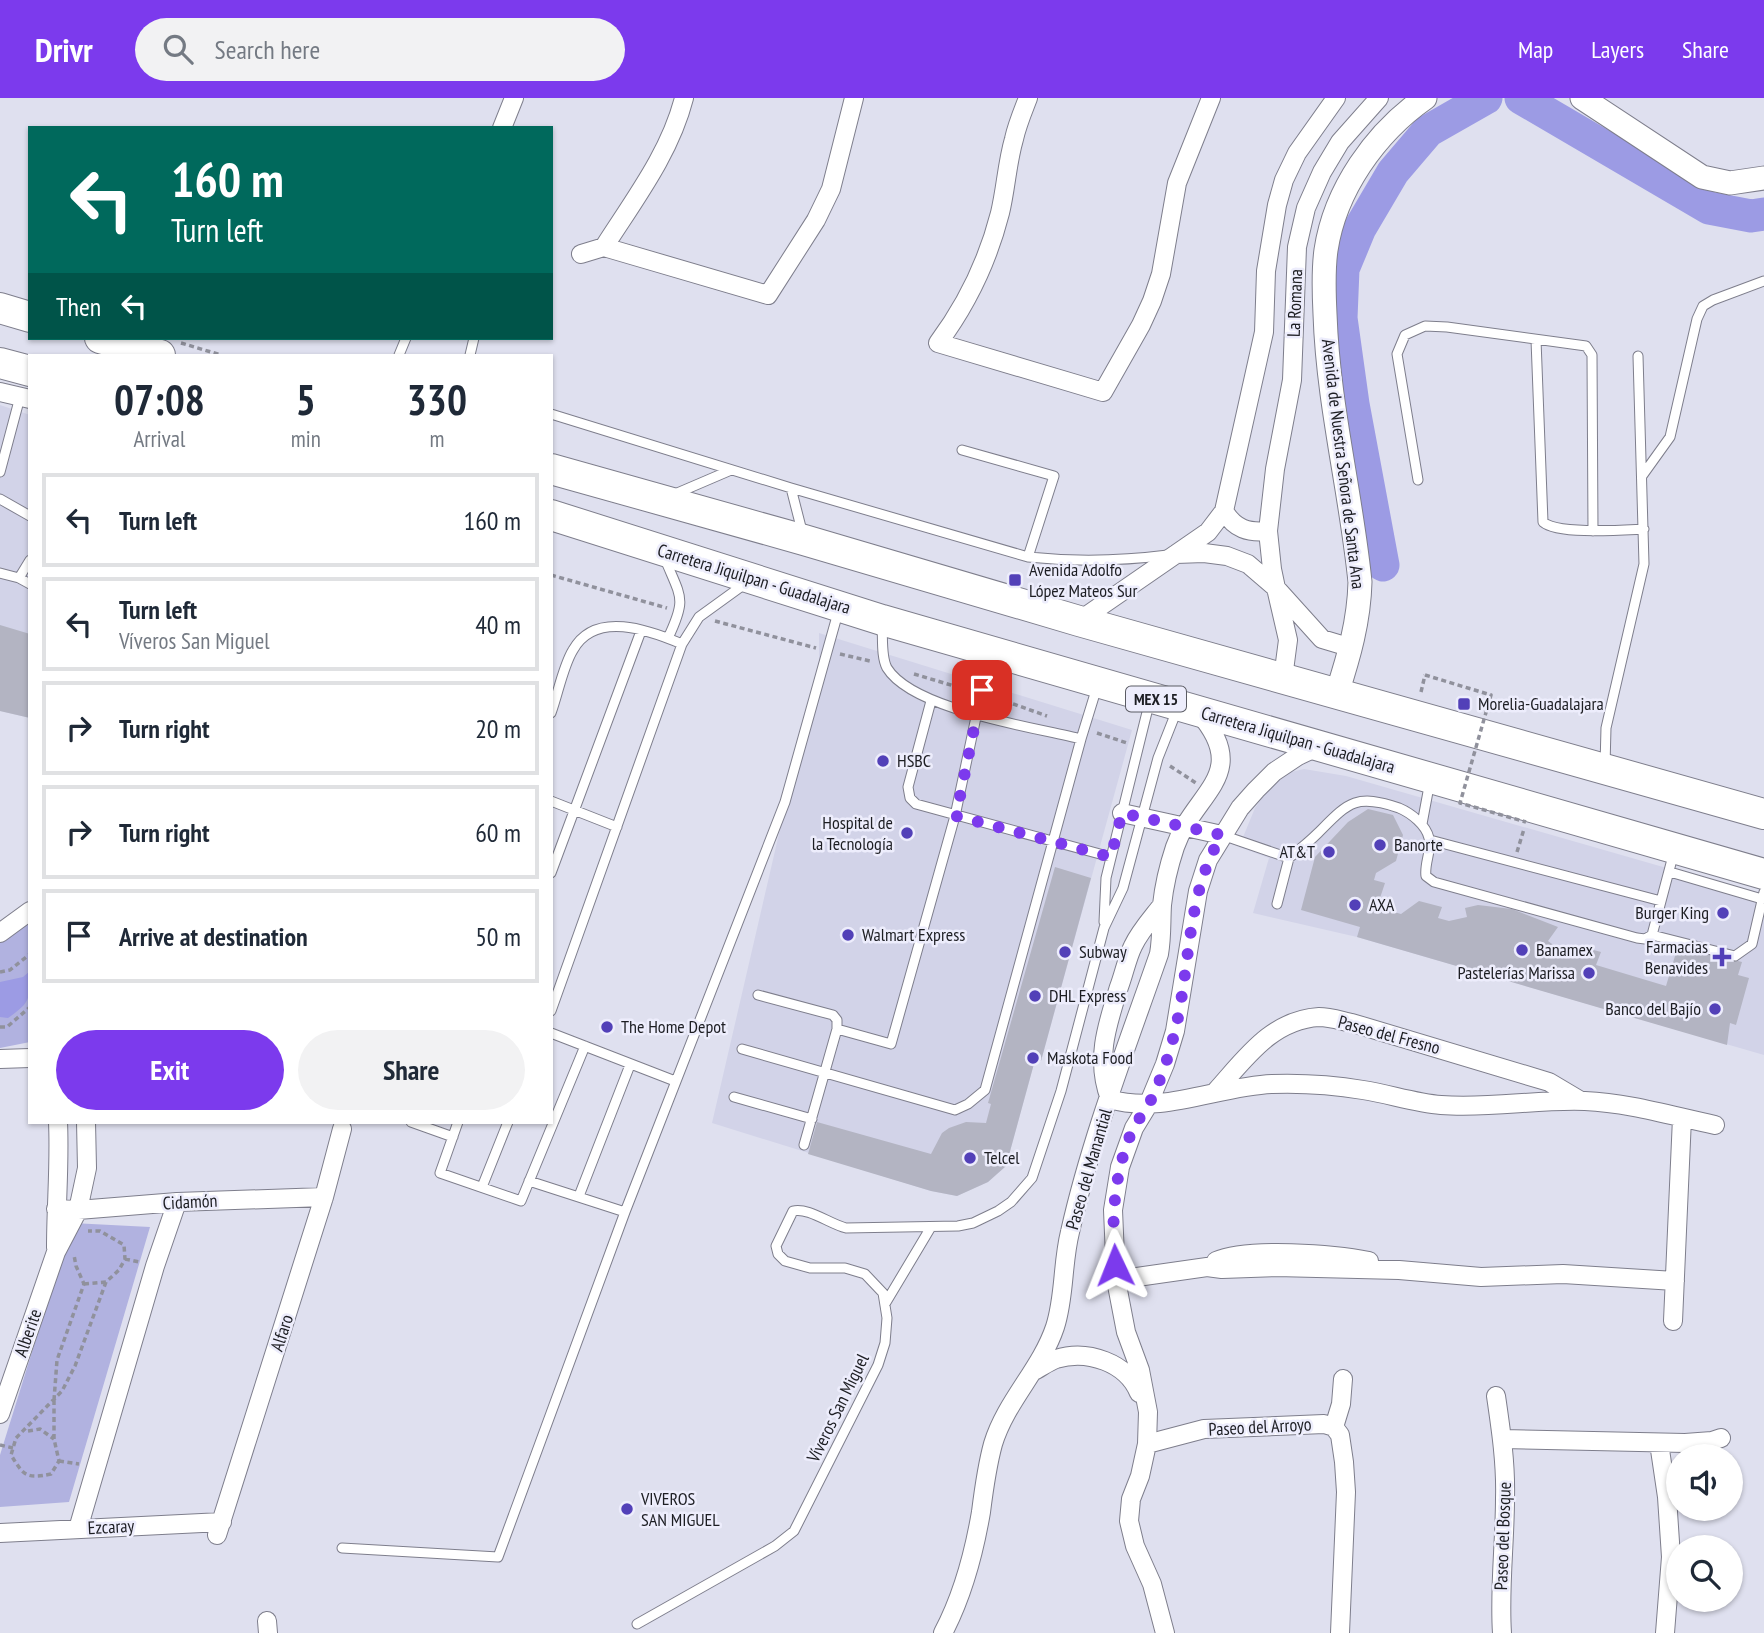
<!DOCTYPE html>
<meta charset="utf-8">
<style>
:root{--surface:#fff;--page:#f2f2f3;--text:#1f2937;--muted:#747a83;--line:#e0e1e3;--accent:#7c3aed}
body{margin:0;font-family:"PT Sans Narrow",sans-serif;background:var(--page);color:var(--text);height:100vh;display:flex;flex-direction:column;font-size:26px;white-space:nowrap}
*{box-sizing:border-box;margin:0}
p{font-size:23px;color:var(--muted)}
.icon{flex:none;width:38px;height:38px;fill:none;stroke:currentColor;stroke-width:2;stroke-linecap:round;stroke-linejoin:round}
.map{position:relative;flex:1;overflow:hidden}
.panel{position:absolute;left:28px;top:256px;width:525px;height:770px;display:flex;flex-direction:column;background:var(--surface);border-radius:0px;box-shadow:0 2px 5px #0004}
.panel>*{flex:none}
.hud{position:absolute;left:28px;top:28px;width:525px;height:214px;border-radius:0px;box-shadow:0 2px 5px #0004;background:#00695c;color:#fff;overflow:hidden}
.controls{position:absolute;left:1666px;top:1346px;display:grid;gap:14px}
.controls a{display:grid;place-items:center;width:77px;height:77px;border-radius:50%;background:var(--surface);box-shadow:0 2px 5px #0004;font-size:35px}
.pin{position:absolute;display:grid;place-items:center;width:60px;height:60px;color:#fff;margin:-30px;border-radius:14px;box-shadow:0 4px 10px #0006}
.me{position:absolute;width:77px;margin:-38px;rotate:358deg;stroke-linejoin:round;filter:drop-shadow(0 0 5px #0008)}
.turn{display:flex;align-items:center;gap:24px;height:147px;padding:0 28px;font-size:32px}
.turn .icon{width:91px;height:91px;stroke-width:2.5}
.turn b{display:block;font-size:49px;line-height:60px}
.then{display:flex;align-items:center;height:66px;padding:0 28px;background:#0003;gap:14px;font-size:26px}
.eta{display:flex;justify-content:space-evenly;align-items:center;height:119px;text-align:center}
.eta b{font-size:42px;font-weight:700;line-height:49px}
.action{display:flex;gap:14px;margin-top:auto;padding:14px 28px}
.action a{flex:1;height:80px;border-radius:42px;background:var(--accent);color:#fff;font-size:28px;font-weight:700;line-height:80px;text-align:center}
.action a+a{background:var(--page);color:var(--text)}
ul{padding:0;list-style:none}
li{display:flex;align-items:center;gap:21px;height:94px;margin:0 14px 10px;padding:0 14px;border:4px solid var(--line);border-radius:0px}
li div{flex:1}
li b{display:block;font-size:26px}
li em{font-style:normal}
header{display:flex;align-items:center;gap:42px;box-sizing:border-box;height:98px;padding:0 35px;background:var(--accent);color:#fff}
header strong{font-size:33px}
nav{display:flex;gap:38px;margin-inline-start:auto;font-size:24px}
.search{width:490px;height:63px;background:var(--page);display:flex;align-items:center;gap:18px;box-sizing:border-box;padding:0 24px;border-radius:38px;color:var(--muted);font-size:26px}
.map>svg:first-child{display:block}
.built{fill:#d2d3e8}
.green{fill:#b1b2e0}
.forest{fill:#9c9be4}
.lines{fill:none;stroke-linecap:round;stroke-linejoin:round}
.river{stroke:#9c9be4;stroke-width:33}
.building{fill:#b3b4c2}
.service-casing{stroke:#7e7e8c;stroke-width:11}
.minor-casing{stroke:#7e7e8c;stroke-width:20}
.tertiary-casing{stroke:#7e7e8c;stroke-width:25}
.trunk-casing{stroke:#7e7e8c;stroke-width:32}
.path{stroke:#90919c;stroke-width:3.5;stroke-dasharray:5 3.5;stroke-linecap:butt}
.service{stroke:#fff;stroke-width:9}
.minor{stroke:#fff;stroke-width:18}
.tertiary{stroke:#fff;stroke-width:23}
.trunk{stroke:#fff;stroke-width:30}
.path-bridge{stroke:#90919c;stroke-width:3.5;stroke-dasharray:5 3.5;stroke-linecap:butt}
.route{stroke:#7c3aed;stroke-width:12;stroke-dasharray:0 21.6}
.poi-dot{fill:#5240b8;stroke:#ededfc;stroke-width:2.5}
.labels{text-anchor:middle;stroke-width:5;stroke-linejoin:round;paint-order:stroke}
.shield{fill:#ededfc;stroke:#5b5c64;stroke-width:2}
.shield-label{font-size:16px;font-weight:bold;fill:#1d1e23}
.street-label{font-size:18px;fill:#1d1e23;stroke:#ededfc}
.poi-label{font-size:18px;fill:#1d1e23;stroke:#ededfc;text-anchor:start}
</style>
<header>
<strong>Drivr</strong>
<div class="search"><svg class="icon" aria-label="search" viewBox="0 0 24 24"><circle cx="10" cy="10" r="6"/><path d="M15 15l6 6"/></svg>Search here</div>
<nav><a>Map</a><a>Layers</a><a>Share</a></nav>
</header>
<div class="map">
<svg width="1764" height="1535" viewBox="0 0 1764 1535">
<rect width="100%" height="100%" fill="#dfe0ef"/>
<!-- built -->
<path class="built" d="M 0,307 L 30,317 L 30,620 L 0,613 Z
M 819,535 L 1132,632 L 1041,963 L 1035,962 L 1006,1068 L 988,1084 L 957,1098 L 931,1093 L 712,1025 L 819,563 Z
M 1304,671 L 1346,678 L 1764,798 L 1764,957 L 1357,839 L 1253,815 L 1269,760 L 1239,749 L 1255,710 L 1273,684 L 1287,675 Z"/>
<!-- green -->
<path class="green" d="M 30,822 L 30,944 L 0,950 L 0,841 Z
M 72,1125 L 150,1129 L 69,1404 L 0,1409 L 0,1357 Z"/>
<!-- forest -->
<path class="forest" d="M 30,873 C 30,901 31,904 8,920 L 0,919 L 0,884 L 23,879 Z"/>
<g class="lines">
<!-- river -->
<path class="river" d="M 1521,0 L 1709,110 L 1751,118 L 1764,116
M 1383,467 L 1353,306 L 1341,220 L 1343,171 L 1360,130 L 1393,74 L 1428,33 L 1486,0"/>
</g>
<!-- building -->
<path class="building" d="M 0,527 L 30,536 L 30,620 L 0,613 Z
M 1368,711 L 1393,717 L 1403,737 L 1396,763 L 1376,775 L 1374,782 L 1385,785 L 1377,809 L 1401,816 L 1419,803 L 1442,809 L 1438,820 L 1449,823 L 1467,819 L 1465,810 L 1478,807 L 1512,811 L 1558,829 L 1548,843 L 1567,857 L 1577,859 L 1579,848 L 1601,854 L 1596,867 L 1666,888 L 1678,848 L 1742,864 L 1738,877 L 1749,880 L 1736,927 L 1730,925 L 1727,947 L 1357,839 L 1360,829 L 1301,812 L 1315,759 L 1348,724 Z
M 1055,769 L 1091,780 L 1041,963 L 1035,962 L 1006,1068 L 988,1084 L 957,1098 L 931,1093 L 808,1056 L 817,1024 L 931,1056 L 942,1035 L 949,1030 L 966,1024 L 986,1025 L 991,1006 L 988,1005 Z"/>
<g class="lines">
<!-- service casing -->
<g class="service-casing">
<path id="service" d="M 1536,242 L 1543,424 C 1558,437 1622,432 1644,431
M 399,257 L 406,240
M 470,257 L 474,240
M 551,316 L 791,390 L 1028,459 C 1076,464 1121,463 1168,457
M 962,352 L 1054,378 L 1028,459
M 0,374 L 20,299
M 1642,378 L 1670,339 L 1697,221 L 1703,208 L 1713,202 L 1764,183
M 1418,382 L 1397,256 L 1405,237 L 1425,228 L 1447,229 L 1586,248 L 1592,257 L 1593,433
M 791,390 L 803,437
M 675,396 L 731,372
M 0,401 L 30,418
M 665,461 C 681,500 687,500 668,540
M 30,462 L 19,480 L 30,486
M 0,475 L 19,480
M 882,527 C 883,540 881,559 887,570 C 913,612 1034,629 1081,641
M 931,603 L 908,689 L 910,700 L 916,706 L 1111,759
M 551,615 C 558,596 563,568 573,552 C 595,512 649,532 682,546
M 988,619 L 1001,563
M 1605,668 L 1606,630 L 1644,466 L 1638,258
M 551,703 L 617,729
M 1422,726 L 1430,683
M 1222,737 L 1289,760 C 1299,752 1309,744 1318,735 C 1348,705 1355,695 1399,710 C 1411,715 1426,727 1429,740 C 1432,752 1424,766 1426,778 L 1434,784 L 1637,840 L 1645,841 L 1652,837 L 1735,858 L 1752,846 L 1764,794
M 1430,742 L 1661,803
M 1670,774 L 1762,801
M 551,775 L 641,533
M 1277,806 L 1289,760
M 1104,824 L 1106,780 L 1150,602
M 1652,837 L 1674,754
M 758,897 L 833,917 L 837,922 L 837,931
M 551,913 L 682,546 L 699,519 L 746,485
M 551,935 L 675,983
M 742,951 L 955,1012 L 968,1006 L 985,992 L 1081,641 L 1097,589
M 734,999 L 812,1021
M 411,1024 L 453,1039
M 458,1024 L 440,1075 L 521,1103 L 585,948
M 804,1047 L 837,931 L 891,946 L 955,718 L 989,558
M 529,1083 L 625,1114
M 482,1089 L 508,1024
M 579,1098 L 630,967
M 885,1206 L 931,1129
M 342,1450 L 498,1459 L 625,1114 L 785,704 L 839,511
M 637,1526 L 775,1448 L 794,1433 L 878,1267 L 885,1245 L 887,1220 L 883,1195 L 865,1176 L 845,1170 L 810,1170 L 785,1163 L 778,1156 L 776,1148 L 793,1113 C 808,1109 830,1126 846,1130 L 958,1128 L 973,1125 L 998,1113 L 1011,1104 L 1032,1080 L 1061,993 L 1104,830 L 1123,790 L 1158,660 L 1177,612"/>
</g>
<!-- minor casing -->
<g class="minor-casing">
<path id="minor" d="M 684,0 C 670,55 634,102 604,149 L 768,197 L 816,122 L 831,91 L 854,0
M 1028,0 C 1023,13 1017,27 1014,41 C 1007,65 1006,90 1000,115 C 988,162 967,206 938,245 L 1103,294 L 1141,227 L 1152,203 L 1161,176 L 1177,85 L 1211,0
M 502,30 L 514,0
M 581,156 L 604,149
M 0,294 L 30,301
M 1224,413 C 1235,431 1248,435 1268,433
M 1176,456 L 1204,455 L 1227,458 L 1248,466 L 1276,490 L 1288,542 L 1283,580
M 1079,523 L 1208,434 L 1224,413 L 1264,234 L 1266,173 L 1277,107 L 1284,82 L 1297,55 L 1336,0
M 1352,550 L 1322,541 L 1276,490 L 1272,471 L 1268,433 L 1275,371 L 1292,282 L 1297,149 L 1306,110 L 1322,74 L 1340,44 L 1379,0
M 1122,715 L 1222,737
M 1162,807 C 1152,820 1140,833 1133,848 C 1127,860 1124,876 1119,889 C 1107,927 1095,962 1110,1001 C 1161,1017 1219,988 1272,986 C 1302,985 1333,987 1363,992 C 1389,996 1415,1005 1441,1007 C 1489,1011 1537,1001 1585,1003 C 1629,1005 1672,1018 1715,1027
M 0,835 L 30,813
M 0,961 L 30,960
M 1216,993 C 1245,961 1271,922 1319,919 C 1330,919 1342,923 1352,925 L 1549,984 L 1581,1003
M 56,1111 L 78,1112 L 177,1104 L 324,1099
M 56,1150 C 56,1107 60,1066 58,1024
M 1216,1163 C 1247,1149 1335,1156 1369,1163
M 1116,1182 L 1207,1169 L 1222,1171 L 1276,1169 L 1399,1172 L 1481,1179 L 1563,1176 L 1675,1183
M 1673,1223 L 1682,1020
M 1032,1274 C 1040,1270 1048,1264 1056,1261 C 1088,1251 1127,1265 1139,1295
M 1496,1298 C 1501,1332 1506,1366 1505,1400 C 1505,1445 1499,1490 1502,1535
M 0,1316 L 56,1154 L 78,1112 L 87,1070 L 86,1024
M 1334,1329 L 1341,1306 L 1343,1281
M 1502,1341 L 1685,1345 L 1712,1343 L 1721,1340
M 1659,1345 L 1667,1399 L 1671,1459 L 1665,1535
M 1147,1346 L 1204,1331 L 1324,1326 L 1334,1329 L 1340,1337 L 1344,1364 L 1346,1394 L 1340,1535
M 78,1431 L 155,1168 L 177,1104
M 0,1435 L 222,1424
M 217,1437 L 324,1099 L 342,1031
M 267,1523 L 268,1535
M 943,1535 C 963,1497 974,1455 981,1414 C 984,1390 987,1368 993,1346 C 1006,1303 1041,1271 1055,1229 C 1065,1198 1062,1166 1070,1134 C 1091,1040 1127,948 1159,856 C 1162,839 1161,824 1162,807 C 1164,788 1169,767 1175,749 C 1194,694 1252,677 1199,615
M 1165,1535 L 1152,1486 L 1135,1448 L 1129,1423 L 1131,1401 L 1140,1378 L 1147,1346 L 1148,1314 L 1140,1272 L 1126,1234 L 1116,1182 L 1113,1112 L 1120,1069 L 1134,1030 L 1148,1007 L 1165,966 L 1175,933 L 1198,793 L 1208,762 L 1240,710 L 1256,692 L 1274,674 L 1298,658 L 1319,648"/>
</g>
<!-- tertiary casing -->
<g class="tertiary-casing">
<path id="tertiary" d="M 1582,0 L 1702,79 L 1730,85 L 1764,80
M 1337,595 C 1349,558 1359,523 1360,484 C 1351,394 1328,307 1325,216 C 1324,196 1323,173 1326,152 C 1335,92 1375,35 1425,0"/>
</g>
<!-- trunk casing -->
<g class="trunk-casing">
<path id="trunk" d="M 0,210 L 30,219
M 100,240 L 160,257
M 0,265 L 30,273
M 551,371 L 804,442 L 1079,523 L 1764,716
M 551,417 L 882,522 L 1764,776"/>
</g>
<!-- path -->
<path class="path" d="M 181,245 L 221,257
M 551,477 L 667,510
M 715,523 L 816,550
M 840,556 L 870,563
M 914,576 L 971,593
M 1421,594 L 1425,577
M 1005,603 L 1047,618
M 1097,635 L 1127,645
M 1170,668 L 1196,685
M 1517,754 L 1524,731
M 0,874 L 10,872 L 30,856
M 0,929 L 7,929 L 30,909
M 125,1161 L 139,1164
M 84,1186 L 106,1184
M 54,1302 L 57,1262 L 84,1186 L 76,1168 L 74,1157
M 54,1302 L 54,1341 L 59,1363 L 51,1376 C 26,1381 24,1378 11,1357 L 16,1340 L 62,1293 L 75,1268 L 106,1184 L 119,1172 L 125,1161 L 124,1147 L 100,1133 L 88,1133
M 28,1333 L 40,1331 L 54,1341
M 0,1347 L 13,1350
M 59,1363 L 79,1366"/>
<!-- service -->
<use href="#service" class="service"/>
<!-- minor -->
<use href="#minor" class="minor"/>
<!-- tertiary -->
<use href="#tertiary" class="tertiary"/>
<!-- trunk -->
<use href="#trunk" class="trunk"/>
<!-- path-bridge -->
<path class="path-bridge" d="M 1425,577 L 1491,597 L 1460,705 L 1526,724"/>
</g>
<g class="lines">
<!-- route -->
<path class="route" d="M 982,592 L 956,718 L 1111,759 L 1122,715 L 1222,737 C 1186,796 1191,867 1175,933 C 1169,958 1160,985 1148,1008 C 1143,1016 1137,1023 1133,1031 C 1114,1073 1111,1121 1115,1167"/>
</g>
<!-- markers -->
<g class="poi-dot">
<rect x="1008" y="475" width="14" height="14" rx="3.5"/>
<rect x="1457" y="599" width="14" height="14" rx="3.5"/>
<circle cx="883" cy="663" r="7"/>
<circle cx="907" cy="735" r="7"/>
<circle cx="1380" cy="747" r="7"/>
<circle cx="1329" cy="754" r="7"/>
<circle cx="1355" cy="807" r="7"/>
<circle cx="1723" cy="815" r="7"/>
<circle cx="848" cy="837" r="7"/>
<circle cx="1522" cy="852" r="7"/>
<circle cx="1065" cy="854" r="7"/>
<path d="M1718.5 848.5h7v7h7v7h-7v7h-7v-7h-7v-7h7z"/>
<circle cx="1589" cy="875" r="7"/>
<circle cx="1035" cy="898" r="7"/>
<circle cx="1715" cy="911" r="7"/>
<circle cx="607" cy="929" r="7"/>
<circle cx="1033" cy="960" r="7"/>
<circle cx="970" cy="1060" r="7"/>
<circle cx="627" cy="1411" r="7"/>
</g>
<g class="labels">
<!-- shield labels -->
<rect class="shield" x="1126" y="588.5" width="60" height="25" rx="5"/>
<g class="shield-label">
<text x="1156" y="607">MEX 15</text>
</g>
<!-- street labels -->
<g class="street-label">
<text transform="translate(1295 205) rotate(-88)" y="6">La Romana</text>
<text transform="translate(1343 366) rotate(83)" y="6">Avenida de Nuestra Señora de Santa Ana</text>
<text transform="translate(754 481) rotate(17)" y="6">Carretera Jiquilpan - Guadalajara</text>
<text transform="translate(1298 642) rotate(16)" y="6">Carretera Jiquilpan - Guadalajara</text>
<text transform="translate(1389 937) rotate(15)" y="6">Paseo del Fresno</text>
<text transform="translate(1089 1071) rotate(-74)" y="6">Paseo del Manantial</text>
<text transform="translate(190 1104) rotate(-3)" y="6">Cidamón</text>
<text transform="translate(28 1235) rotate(-71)" y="6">Alberite</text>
<text transform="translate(282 1235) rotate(-72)" y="6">Alfaro</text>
<text transform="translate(838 1310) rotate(-64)" y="6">Víveros San Miguel</text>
<text transform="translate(1260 1329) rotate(-3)" y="6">Paseo del Arroyo</text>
<text transform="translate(111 1429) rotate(-3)" y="6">Ezcaray</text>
<text transform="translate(1503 1438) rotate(-88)" y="6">Paseo del Bosque</text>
</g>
<!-- poi labels -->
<g class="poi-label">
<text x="1029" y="478">Avenida Adolfo<tspan x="1029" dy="21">López Mateos Sur</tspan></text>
<text x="1478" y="612">Morelia-Guadalajara</text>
<text x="897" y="669">HSBC</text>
<text x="893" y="731" text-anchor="end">Hospital de<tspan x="893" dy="21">la Tecnología</tspan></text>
<text x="1394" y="753">Banorte</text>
<text x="1315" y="760" text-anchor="end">AT&amp;T</text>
<text x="1369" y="813">AXA</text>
<text x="1709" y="821" text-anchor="end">Burger King</text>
<text x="862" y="843">Walmart Express</text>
<text x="1708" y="855" text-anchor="end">Farmacias<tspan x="1708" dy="21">Benavides</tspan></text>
<text x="1536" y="858">Banamex</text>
<text x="1079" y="860">Subway</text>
<text x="1575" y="881" text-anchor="end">Pastelerías Marissa</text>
<text x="1049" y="904">DHL Express</text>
<text x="1701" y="917" text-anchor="end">Banco del Bajío</text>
<text x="621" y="935">The Home Depot</text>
<text x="1047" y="966">Maskota Food</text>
<text x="984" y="1066">Telcel</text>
<text x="641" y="1407">VIVEROS<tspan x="641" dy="21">SAN MIGUEL</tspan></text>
</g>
</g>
</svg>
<div class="controls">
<a><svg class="icon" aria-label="sound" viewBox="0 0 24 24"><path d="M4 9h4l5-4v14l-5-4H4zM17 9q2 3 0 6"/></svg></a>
<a><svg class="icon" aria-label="search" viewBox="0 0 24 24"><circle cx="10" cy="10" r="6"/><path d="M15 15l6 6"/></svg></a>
</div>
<div class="pin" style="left:982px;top:592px;background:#d93025"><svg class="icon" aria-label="arrive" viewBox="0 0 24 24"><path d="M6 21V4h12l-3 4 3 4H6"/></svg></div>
<svg class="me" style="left:1115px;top:1167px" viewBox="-20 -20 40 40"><path d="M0-17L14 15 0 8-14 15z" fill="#7c3aed" stroke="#fff" stroke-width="4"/></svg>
<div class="hud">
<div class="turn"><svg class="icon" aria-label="left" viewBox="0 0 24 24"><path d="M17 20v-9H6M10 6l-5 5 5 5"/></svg><div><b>160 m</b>Turn left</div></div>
<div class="then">Then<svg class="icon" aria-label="left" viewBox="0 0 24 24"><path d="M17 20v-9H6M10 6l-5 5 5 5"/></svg></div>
</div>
<section class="panel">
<div class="eta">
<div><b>07:08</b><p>Arrival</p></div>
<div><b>5</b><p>min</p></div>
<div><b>330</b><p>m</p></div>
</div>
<ul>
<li><svg class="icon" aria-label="left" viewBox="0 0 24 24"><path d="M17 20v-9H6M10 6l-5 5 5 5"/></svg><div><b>Turn left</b></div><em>160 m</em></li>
<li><svg class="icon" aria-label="left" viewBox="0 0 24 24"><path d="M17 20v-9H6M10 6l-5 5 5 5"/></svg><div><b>Turn left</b><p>Víveros San Miguel</p></div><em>40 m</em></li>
<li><svg class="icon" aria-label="right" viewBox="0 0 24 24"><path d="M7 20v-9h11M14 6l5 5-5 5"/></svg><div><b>Turn right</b></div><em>20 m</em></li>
<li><svg class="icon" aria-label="right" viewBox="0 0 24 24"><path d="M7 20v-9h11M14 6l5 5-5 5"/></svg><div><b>Turn right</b></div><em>60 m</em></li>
<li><svg class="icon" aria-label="arrive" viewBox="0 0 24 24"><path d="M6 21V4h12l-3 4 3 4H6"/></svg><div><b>Arrive at destination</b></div><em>50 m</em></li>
</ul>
<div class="action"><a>Exit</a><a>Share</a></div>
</section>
</div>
